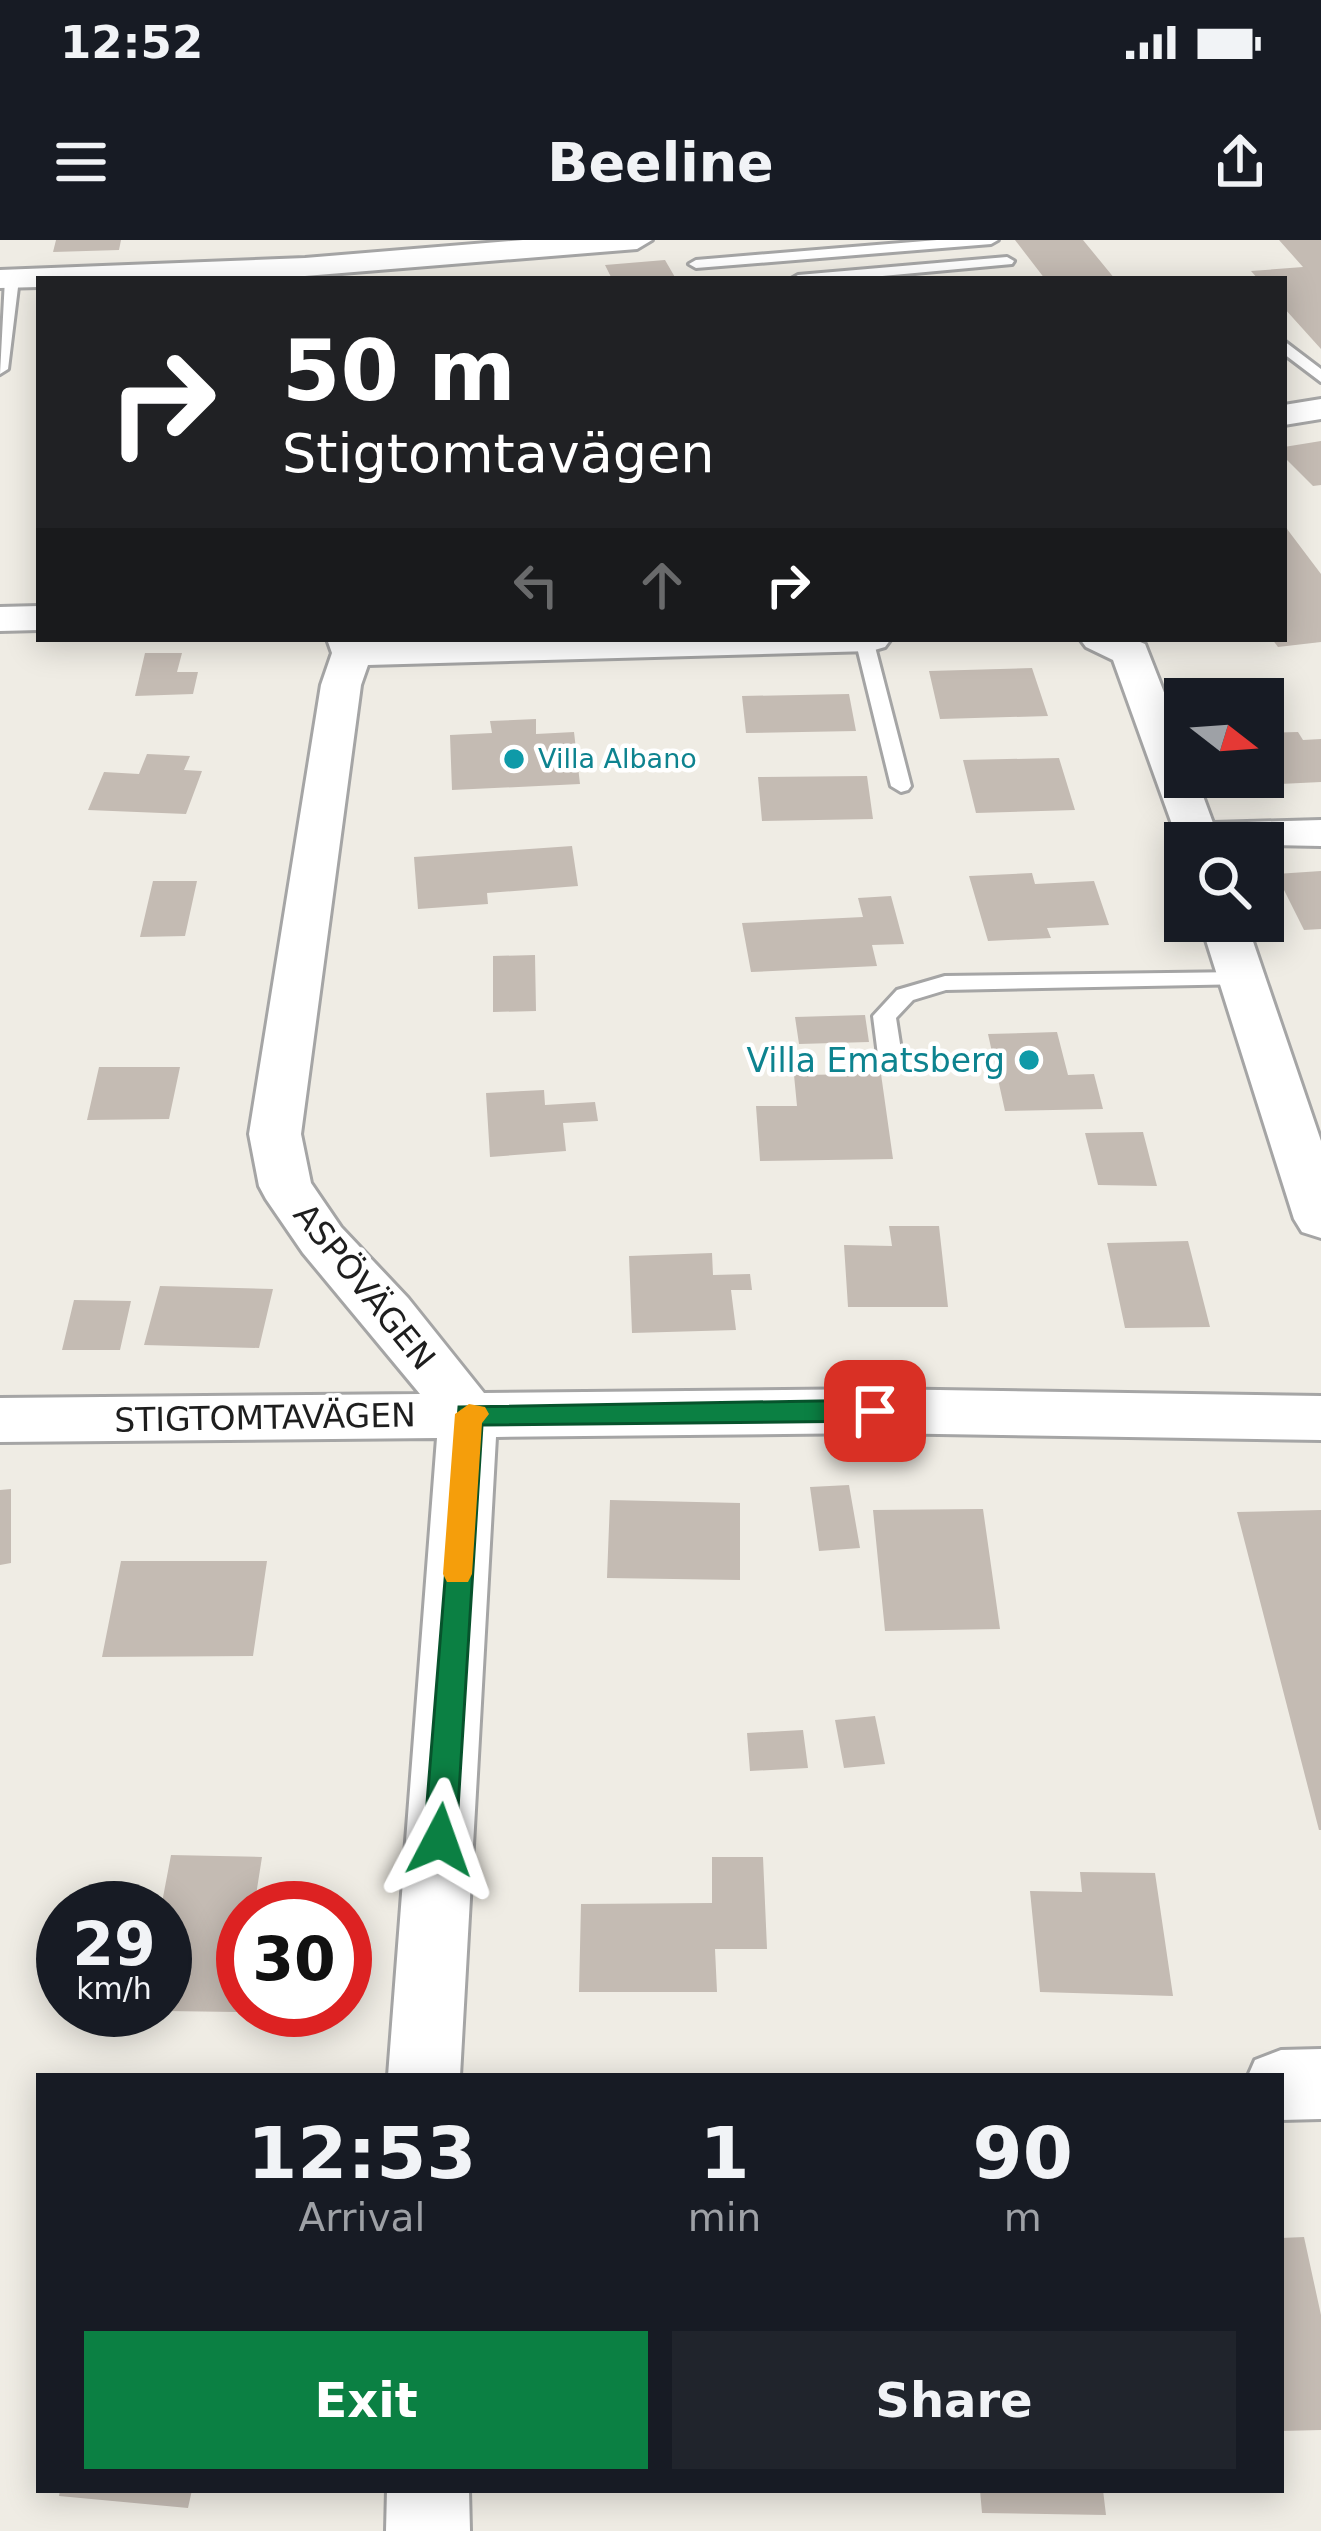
<!DOCTYPE html>
<meta charset="utf-8">
<style>
:root{--surface:#171b24;--page:#20242c;--text:#f1f3f6;--muted:#9ea1a6;--accent:#0b8043}
body{margin:0;font-family:"DejaVu Sans",sans-serif;background:var(--page);color:var(--text);height:100vh;display:flex;flex-direction:column;font-size:45px;white-space:nowrap}
*{box-sizing:border-box;margin:0}
p{font-size:39px;color:var(--muted)}
.icon{flex:none;width:66px;height:66px;fill:none;stroke:currentColor;stroke-width:2;stroke-linecap:round;stroke-linejoin:round}
.map{position:relative;flex:1;overflow:hidden}
.sheet{position:absolute;left:36px;top:1833px;width:1248px;height:420px;display:flex;flex-direction:column;background:var(--surface);border-radius:0px;box-shadow:0 6px 30px #0003}
.sheet>*{flex:none}
.hud{position:absolute;left:36px;top:36px;width:1251px;height:366px;border-radius:0px;box-shadow:0 6px 30px #0003;background:#202124;color:#fff;overflow:hidden}
.needle{width:78px;rotate:107deg}
.fabs{position:absolute;left:1164px;top:438px;display:grid;gap:24px}
.fabs a{display:grid;place-items:center;width:120px;height:120px;border-radius:0px;background:var(--surface);box-shadow:0 6px 30px #0003;font-size:60px}
.speed{position:absolute;left:36px;top:1641px;display:flex;gap:24px;font-size:60px;font-weight:700;text-align:center}
.speed>*{display:grid;place-content:center;width:156px;height:156px;border-radius:50%;background:var(--surface);box-shadow:0 6px 30px #0003;line-height:1}
.speed small{font-size:30px;font-weight:400}
.speed .limit{border:18px solid #d22;background:#fff;color:#111}
.pin{position:absolute;display:grid;place-items:center;width:102px;height:102px;color:#fff;margin:-51px;border-radius:24px;box-shadow:0 6px 18px #0006}
.me{position:absolute;width:132px;margin:-66px;rotate:4deg;stroke-linejoin:round;filter:drop-shadow(0 0 9px #0008)}
.turn{display:flex;align-items:center;gap:42px;height:252px;padding:0 48px;font-size:54px}
.turn .icon{width:156px;height:156px;stroke-width:2.5}
.turn b{display:block;font-size:84px;line-height:102px}
.lanes{display:flex;align-items:center;height:114px;padding:0 48px;background:#0003;justify-content:center;gap:60px;direction:ltr}
.lanes .off{opacity:.35}
.eta{display:flex;justify-content:space-evenly;align-items:center;height:204px;text-align:center}
.eta b{font-size:72px;font-weight:800;line-height:84px}
.cta{display:flex;gap:24px;margin-top:auto;padding:24px 48px}
.cta a{flex:1;height:138px;border-radius:0px;background:var(--accent);color:#fff;font-size:48px;font-weight:800;line-height:138px;text-align:center}
.cta a+a{background:var(--page);color:var(--text)}
.status{display:flex;justify-content:space-between;align-items:center;height:84px;padding:0 60px;background:var(--surface);direction:ltr}
.status svg{height:33px;fill:currentColor}
header{display:flex;justify-content:space-between;align-items:center;height:156px;padding:0 48px;background:var(--surface);font-size:54px;font-weight:800}
.map>svg:first-child{display:block}
.building{fill:#c4bbb3}
.lines{fill:none;stroke-linecap:round;stroke-linejoin:round}
.service-casing{stroke:#a5a5a5;stroke-width:6}
.minor-casing{stroke:#a5a5a5;stroke-width:6}
.service{fill:#fff;fill-rule:evenodd}
.minor{fill:#fff;fill-rule:evenodd}
.route{fill:#0b8043;stroke:#07532c;stroke-width:3}
.slow{fill:#f59e0b}
.culture-dot{fill:#0f9aa8;stroke:#fff;stroke-width:4.5}
.labels{text-anchor:middle;stroke-width:9;stroke-linejoin:round;paint-order:stroke}
.far-culture-label{font-size:27px;fill:#0d838f;stroke:#fff;text-anchor:start}
.culture-label{font-size:33px;fill:#0d838f;stroke:#fff;text-anchor:end}
.street-label{font-size:33px;fill:#1e1e1e;stroke:#fff}
</style>
<div class="status"><b>12:52</b><svg viewBox="0 0 49 12"><path d="M0 12V9h3v3zM5 12V6h3v6zM10 12V3h3v9zM15 12V0h3v12zM26 1h20v11H26zM47 4h2v5h-2z"/></svg></div>
<header><svg class="icon" aria-label="menu" viewBox="0 0 24 24"><path d="M4 6h16M4 12h16M4 18h16"/></svg>Beeline<svg class="icon" aria-label="share" viewBox="0 0 24 24"><path d="M12 15V3M7 8l5-5 5 5M5 13v7h14v-7"/></svg></header>
<div class="map">
<svg width="1321" height="2291" viewBox="0 0 1321 2291">
<rect width="100%" height="100%" fill="#efece4"/>
<!-- building -->
<path class="building" d="M 56,0 L 121,0 L 119,10 L 53,12 Z
M 1015,0 L 1083,0 L 1115,39 L 1045,39 Z
M 1279,0 L 1321,0 L 1321,109 L 1284,68 L 1284,39 L 1258,39 L 1251,31 L 1303,27 Z
M 665,20 L 676,39 L 612,39 L 605,25 Z
M 1321,201 L 1321,245 L 1313,246 L 1284,217 L 1284,207 Z
M 1284,285 L 1321,334 L 1321,402 L 1278,407 L 1272,399 L 1284,399 Z
M 145,413 L 182,413 L 177,432 L 198,432 L 193,454 L 135,456 Z
M 1032,428 L 1048,476 L 940,479 L 929,431 Z
M 849,454 L 856,491 L 746,493 L 742,456 Z
M 536,479 L 536,494 L 574,492 L 580,544 L 452,550 L 450,495 L 492,493 L 490,481 Z
M 1298,492 L 1303,500 L 1321,499 L 1321,542 L 1259,545 L 1255,537 L 1263,537 L 1263,493 Z
M 147,514 L 190,516 L 184,530 L 202,531 L 186,574 L 88,570 L 104,532 L 139,534 Z
M 1059,518 L 1075,570 L 976,573 L 963,520 Z
M 867,536 L 873,579 L 762,581 L 758,537 Z
M 572,606 L 578,646 L 487,653 L 488,664 L 418,669 L 414,617 Z
M 1321,631 L 1321,689 L 1304,690 L 1276,634 Z
M 1032,633 L 1035,644 L 1094,641 L 1109,685 L 1047,688 L 1051,698 L 988,701 L 969,636 Z
M 153,641 L 197,641 L 185,696 L 140,697 Z
M 891,656 L 904,704 L 872,705 L 877,726 L 751,732 L 742,683 L 863,677 L 858,658 Z
M 535,715 L 536,771 L 493,772 L 493,716 Z
M 865,775 L 869,802 L 799,804 L 795,777 Z
M 1057,792 L 1068,835 L 1094,834 L 1103,869 L 1005,871 L 988,794 Z
M 99,827 L 180,827 L 169,879 L 87,880 Z
M 881,834 L 893,919 L 760,921 L 756,866 L 797,866 L 794,835 Z
M 544,850 L 545,865 L 595,862 L 598,881 L 563,883 L 566,911 L 490,917 L 486,853 Z
M 1143,892 L 1157,946 L 1098,945 L 1085,893 Z
M 889,986 L 939,986 L 948,1067 L 848,1067 L 844,1005 L 892,1006 Z
M 1188,1001 L 1210,1087 L 1125,1088 L 1107,1003 Z
M 712,1013 L 713,1035 L 750,1034 L 752,1050 L 731,1050 L 736,1090 L 632,1093 L 629,1016 Z
M 160,1046 L 273,1049 L 259,1108 L 144,1105 Z
M 74,1060 L 131,1061 L 120,1110 L 62,1110 Z
M 849,1245 L 860,1308 L 819,1311 L 810,1247 Z
M 11,1249 L 11,1323 L 0,1325 L 0,1250 Z
M 610,1260 L 740,1263 L 740,1340 L 607,1338 Z
M 983,1269 L 1000,1389 L 885,1391 L 873,1270 Z
M 1321,1270 L 1321,1590 L 1319,1590 L 1237,1272 Z
M 121,1321 L 267,1321 L 253,1416 L 102,1417 Z
M 875,1476 L 885,1524 L 844,1528 L 835,1480 Z
M 803,1490 L 808,1528 L 750,1531 L 747,1493 Z
M 171,1615 L 262,1617 L 254,1668 L 243,1668 L 238,1772 L 165,1771 L 165,1668 L 161,1668 Z
M 712,1617 L 763,1617 L 767,1709 L 715,1709 L 717,1752 L 579,1752 L 581,1664 L 712,1663 Z
M 1080,1632 L 1155,1633 L 1173,1756 L 1040,1752 L 1030,1651 L 1082,1652 Z
M 1304,1997 L 1321,2075 L 1321,2190 L 1281,2191 L 1281,1998 Z
M 60,2250 L 192,2250 L 188,2268 L 59,2256 Z
M 980,2250 L 1103,2250 L 1106,2275 L 982,2273 Z"/>
<g class="lines">
<!-- service casing -->
<g class="service-casing">
<path id="service" d="M 937,0 L 998,0 L 991,4 L 696,28 L 689,24 L 696,20 Z
M 1007,17 L 1014,21 L 1012,24 L 850,39 L 791,39 L 798,35 Z
M 12,35 L 19,39 L 8,129 L 0,134 L 5,39 Z
M 1284,101 L 1321,129 L 1321,142 L 1284,114 Z
M 855,399 L 873,399 L 911,546 L 908,550 L 901,552 L 891,546 Z
M 1242,732 L 1253,739 L 1250,744 L 946,750 L 913,760 L 896,778 L 903,823 L 891,831 L 879,823 L 873,776 L 897,750 L 945,736 Z"/>
</g>
<!-- minor casing -->
<g class="minor-casing">
<path id="minor" d="M 523,0 L 652,0 L 637,9 L 305,36 L 39,39 L 39,47 L 0,48 L 0,30 L 305,18 Z
M 1321,159 L 1321,179 L 1284,185 L 1284,165 Z
M 39,366 L 39,390 L 0,391 L 0,367 Z
M 327,399 L 891,399 L 885,407 L 871,411 L 368,425 L 361,445 L 301,894 L 311,943 L 341,987 L 408,1058 L 484,1153 L 875,1149 L 1321,1156 L 1321,1200 L 875,1193 L 496,1197 L 460,1836 L 388,1836 L 437,1198 L 0,1202 L 0,1158 L 420,1154 L 303,1013 L 266,959 L 259,946 L 249,894 L 321,445 L 332,413 Z
M 1080,399 L 1133,399 L 1145,404 L 1185,506 L 1185,537 L 1196,537 L 1213,583 L 1321,580 L 1321,606 L 1185,603 L 1182,612 L 1113,420 L 1086,407 Z
M 1200,681 L 1246,681 L 1321,901 L 1321,998 L 1302,992 L 1294,979 Z
M 1321,1809 L 1321,1879 L 1281,1880 L 1281,1836 L 1248,1836 L 1255,1820 L 1281,1810 Z
M 387,2250 L 469,2250 L 470,2291 L 386,2291 Z"/>
</g>
<!-- service -->
<use href="#service" class="service"/>
<!-- minor -->
<use href="#minor" class="minor"/>
</g>
<!-- route -->
<path class="route" d="M 875,1160 L 889,1171 L 875,1181 L 482,1185 L 456,1600 L 451,1610 L 440,1614 L 428,1610 L 424,1600 L 459,1167 Z"/>
<!-- slow -->
<path class="slow" d="M 469,1164 L 485,1167 L 489,1174 L 482,1183 L 472,1334 L 468,1342 L 447,1342 L 443,1334 L 455,1174 Z"/>
<!-- markers -->
<g class="culture-dot">
<circle cx="514" cy="519" r="12"/>
<circle cx="1029" cy="820" r="12"/>
</g>
<g class="labels">
<!-- far-culture labels -->
<g class="far-culture-label">
<text x="538" y="528">Villa Albano</text>
</g>
<!-- culture labels -->
<g class="culture-label">
<text x="1005" y="832">Villa Ematsberg</text>
</g>
<!-- street labels -->
<g class="street-label">
<text transform="translate(365 1046) rotate(51)" y="12">ASPÖVÄGEN</text>
<text transform="translate(265 1177) rotate(-1)" y="12">STIGTOMTAVÄGEN</text>
</g>
</g>
</svg>
<div class="fabs">
<a><svg class="needle" viewBox="-14 -14 28 28"><path d="M0-13l5 13h-10z" fill="#e53935"/><path d="M0 13l5-13h-10z" fill="#9ea1a6"/></svg></a>
<a><svg class="icon" aria-label="search" viewBox="0 0 24 24"><circle cx="10" cy="10" r="6"/><path d="M15 15l6 6"/></svg></a>
</div>
<div class="speed"><div>29<small>km/h</small></div><div class="limit">30</div></div>
<div class="pin" style="left:875px;top:1171px;background:#d93025"><svg class="icon" aria-label="arrive" viewBox="0 0 24 24"><path d="M6 21V4h12l-3 4 3 4H6"/></svg></div>
<svg class="me" style="left:440px;top:1600px" viewBox="-20 -20 40 40"><path d="M0-17L14 15 0 8-14 15z" fill="#0b8043" stroke="#fff" stroke-width="4"/></svg>
<div class="hud">
<div class="turn"><svg class="icon" aria-label="right" viewBox="0 0 24 24"><path d="M7 20v-9h11M14 6l5 5-5 5"/></svg><div><b>50 m</b>Stigtomtavägen</div></div>
<div class="lanes"><svg class="icon off" aria-label="left" viewBox="0 0 24 24"><path d="M17 20v-9H6M10 6l-5 5 5 5"/></svg><svg class="icon off" aria-label="ahead" viewBox="0 0 24 24"><path d="M12 20V5M6 11l6-6 6 6"/></svg><svg class="icon" aria-label="right" viewBox="0 0 24 24"><path d="M7 20v-9h11M14 6l5 5-5 5"/></svg></div>
</div>
<section class="sheet">
<div class="eta">
<div><b>12:53</b><p>Arrival</p></div>
<div><b>1</b><p>min</p></div>
<div><b>90</b><p>m</p></div>
</div>
<div class="cta"><a>Exit</a><a>Share</a></div>
</section>
</div>
